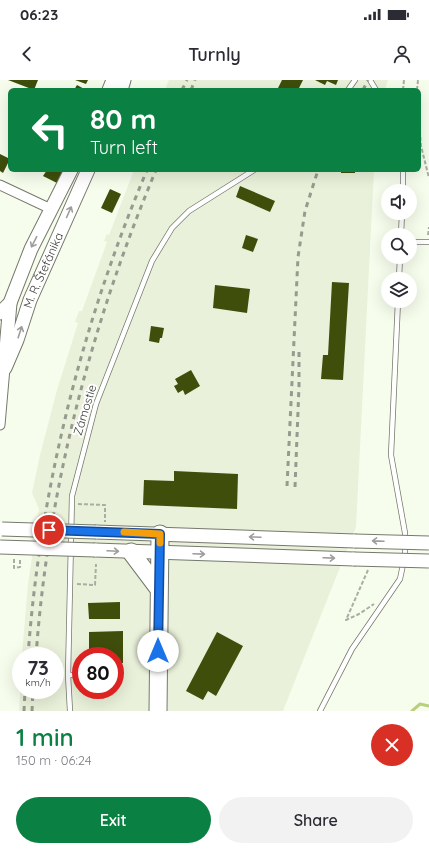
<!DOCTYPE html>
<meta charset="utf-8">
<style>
:root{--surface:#fff;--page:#f2f2f3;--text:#2b2b33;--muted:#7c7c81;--accent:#0b8043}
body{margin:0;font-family:Quicksand,sans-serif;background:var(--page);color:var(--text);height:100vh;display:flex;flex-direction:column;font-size:15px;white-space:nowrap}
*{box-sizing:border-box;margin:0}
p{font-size:13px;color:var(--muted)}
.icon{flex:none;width:22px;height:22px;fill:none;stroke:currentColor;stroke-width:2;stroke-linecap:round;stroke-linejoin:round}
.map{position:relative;height:631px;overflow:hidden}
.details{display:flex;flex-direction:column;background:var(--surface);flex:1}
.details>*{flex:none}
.banner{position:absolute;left:8px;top:8px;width:413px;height:84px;border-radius:6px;box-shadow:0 4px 16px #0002;background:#0b8043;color:#fff;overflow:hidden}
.tools{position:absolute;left:381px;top:104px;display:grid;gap:8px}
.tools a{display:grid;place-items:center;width:36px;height:36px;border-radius:50%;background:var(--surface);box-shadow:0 4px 16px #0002;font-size:20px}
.speed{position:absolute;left:12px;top:567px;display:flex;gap:8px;font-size:20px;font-weight:700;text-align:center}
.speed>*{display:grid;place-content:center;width:52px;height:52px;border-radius:50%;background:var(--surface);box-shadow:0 4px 16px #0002;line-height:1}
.speed small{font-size:10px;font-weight:400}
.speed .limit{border:6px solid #d22;background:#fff;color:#111}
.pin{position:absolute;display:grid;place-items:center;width:34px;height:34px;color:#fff;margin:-17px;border:2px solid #fff;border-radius:50%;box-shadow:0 1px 4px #0007}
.me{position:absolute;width:44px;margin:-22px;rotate:0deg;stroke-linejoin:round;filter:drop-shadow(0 0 3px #0008)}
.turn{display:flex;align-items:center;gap:14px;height:84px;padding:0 16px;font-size:18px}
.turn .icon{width:52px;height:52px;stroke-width:2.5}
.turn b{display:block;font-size:28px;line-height:34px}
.round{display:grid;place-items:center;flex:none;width:42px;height:42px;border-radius:21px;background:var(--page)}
.headline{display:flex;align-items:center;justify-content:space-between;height:68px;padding:0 16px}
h1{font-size:24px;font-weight:600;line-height:30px;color:var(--accent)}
.action{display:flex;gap:8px;margin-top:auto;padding:8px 16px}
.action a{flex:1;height:46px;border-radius:24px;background:var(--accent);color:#fff;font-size:16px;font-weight:600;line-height:46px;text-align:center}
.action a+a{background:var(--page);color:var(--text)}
.status{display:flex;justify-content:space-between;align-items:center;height:28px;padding:0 20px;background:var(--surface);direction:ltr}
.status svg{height:11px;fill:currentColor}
header{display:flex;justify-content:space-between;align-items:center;height:52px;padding:0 16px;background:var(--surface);font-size:18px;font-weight:600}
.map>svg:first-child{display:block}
.built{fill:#e9f1da;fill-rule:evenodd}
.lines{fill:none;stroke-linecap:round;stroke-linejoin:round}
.stream{stroke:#b8d07c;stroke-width:3}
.building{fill:#3f4e0b}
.lane-casing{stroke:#75796c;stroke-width:6}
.street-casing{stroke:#75796c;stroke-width:11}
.secondary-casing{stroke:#75796c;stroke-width:15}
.highway-casing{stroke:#75796c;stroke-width:19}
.path{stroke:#a9aea2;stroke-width:2;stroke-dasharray:4 2;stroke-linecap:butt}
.lane{stroke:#fff;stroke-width:4.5}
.street{stroke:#fff;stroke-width:9}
.secondary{stroke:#fff;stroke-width:13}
.highway{stroke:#fff;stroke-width:17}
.rail{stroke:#969a8f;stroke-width:3;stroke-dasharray:5 5;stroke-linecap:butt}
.secondary-bridge-casing{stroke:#75796c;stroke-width:15;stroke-linecap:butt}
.secondary-bridge{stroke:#fff;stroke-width:13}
.oneway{stroke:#9d9e9b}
.route-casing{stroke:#114b97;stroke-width:10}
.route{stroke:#1a73e8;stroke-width:7}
.slow{stroke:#f59e0b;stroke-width:7}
.labels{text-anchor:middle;stroke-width:4;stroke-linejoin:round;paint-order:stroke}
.street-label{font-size:12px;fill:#3b3d37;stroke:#fff}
</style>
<div class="status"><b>06:23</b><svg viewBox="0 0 49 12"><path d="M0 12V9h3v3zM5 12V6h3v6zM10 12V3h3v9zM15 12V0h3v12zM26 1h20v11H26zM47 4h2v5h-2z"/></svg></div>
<header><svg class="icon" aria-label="back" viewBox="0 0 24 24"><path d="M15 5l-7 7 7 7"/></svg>Turnly<svg class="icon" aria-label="person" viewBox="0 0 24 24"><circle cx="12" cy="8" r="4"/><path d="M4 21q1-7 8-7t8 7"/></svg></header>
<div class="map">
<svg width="429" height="631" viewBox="0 0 429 631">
<rect width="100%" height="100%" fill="#f7fded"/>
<!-- built -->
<path class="built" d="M 169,0 L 388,0 L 385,10 L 168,10 L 166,7 Z
M 134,90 L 374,90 L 356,447 L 283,631 L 19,631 L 21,598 L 21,610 L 55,610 L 55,576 L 21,576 L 21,582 L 19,582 L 20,574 L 22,574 L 28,504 L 39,429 L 32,413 L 40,375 L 57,310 L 78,243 L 75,242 L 79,231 L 82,231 L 107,162 L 104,161 L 107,154 L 109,155 ZM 81,576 L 115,576 L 115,610 L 81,610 Z"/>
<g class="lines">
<!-- stream -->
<path class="stream" d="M 412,631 L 420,624 L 429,626"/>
</g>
<!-- building -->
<path class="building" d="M 8,0 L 38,0 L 34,10 Z
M 75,0 L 88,0 L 86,4 Z
M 282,0 L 303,0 L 298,10 L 277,10 Z
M 315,0 L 338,0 L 336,5 L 327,1 L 325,5 Z
M 77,5 L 86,10 L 74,10 Z
M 0,74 L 10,79 L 3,93 L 0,91 Z
M 47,90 L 63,90 L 57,103 L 43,96 Z
M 341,90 L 355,90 L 355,93 L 341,93 Z
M 240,106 L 275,121 L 270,132 L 236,117 Z
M 110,109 L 121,114 L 112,133 L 101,128 Z
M 246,155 L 258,159 L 253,172 L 242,168 Z
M 332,202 L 349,203 L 343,300 L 321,299 L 323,275 L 328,275 Z
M 215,205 L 250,209 L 247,233 L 213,228 Z
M 151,246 L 164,248 L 162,258 L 160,258 L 159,263 L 149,261 Z
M 191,290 L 200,306 L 185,315 L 183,310 L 178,313 L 174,306 L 178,304 L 175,299 Z
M 174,391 L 238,394 L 237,429 L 143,425 L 144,400 L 174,401 Z
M 120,522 L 120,539 L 89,539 L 88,523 Z
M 123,551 L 123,583 L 115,583 L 115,576 L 89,576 L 89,552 Z
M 217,552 L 243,566 L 216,616 L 208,611 L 203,620 L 186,611 Z"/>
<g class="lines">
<!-- lane casing -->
<g class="lane-casing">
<path id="lane" d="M 370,0 L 376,10
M 348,10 L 355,0
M 403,90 L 403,111
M 401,155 L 402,133
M 410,162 L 429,162
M 399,199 L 400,177
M 68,595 L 81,595
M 70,631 L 68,595 L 72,416 L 96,324 L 152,181 L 172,148 L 189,131 L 254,90
M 320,631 L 352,569 L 400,499 L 405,475 L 405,453 L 391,375 L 398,221"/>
</g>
<!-- street casing -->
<g class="street-casing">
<path id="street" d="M 0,105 L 51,129
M 0,345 L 5,288"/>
</g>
<!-- secondary casing -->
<g class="secondary-casing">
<g id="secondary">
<path d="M 109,10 L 113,0"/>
<path d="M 121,10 L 124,0"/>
<path d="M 0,233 L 10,223 L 31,169 L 71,90"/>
<path d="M 5,281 L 10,223"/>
<path id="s1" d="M 5,288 L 17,260 L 30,220 L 88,90"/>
<path d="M 96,452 L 355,461"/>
<path d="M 95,470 L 354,479"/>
</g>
</g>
<!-- highway casing -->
<g class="highway-casing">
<path id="highway" d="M 131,472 L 158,508
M 158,631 L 160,454"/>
</g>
<!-- path -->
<path class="path" d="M 403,10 L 404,0
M 417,10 L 418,0
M 419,39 L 421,66 L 429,98
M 428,155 L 429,147
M 78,424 L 105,425 L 105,442
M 14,479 L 14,488 L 20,487 L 20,478
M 368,490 L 346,540 L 359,534 L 374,524
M 77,504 L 95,505 L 96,484"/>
<!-- lane -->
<use href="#lane" class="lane"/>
<!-- street -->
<use href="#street" class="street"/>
<!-- secondary -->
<use href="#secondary" class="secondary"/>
<!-- highway -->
<use href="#highway" class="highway"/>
<!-- rail -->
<path class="rail" d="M 182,10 L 187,0
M 191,10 L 195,0
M 363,10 L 368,0
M 287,406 L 298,177 L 305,131 L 318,90
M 295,407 L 299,306 L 299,267
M 28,576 C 40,409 82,244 147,90
M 36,576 C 48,409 91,245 156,90
M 24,631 L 25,610
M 32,631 L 33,610"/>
<!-- secondary-bridge casing -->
<g class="secondary-bridge-casing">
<path id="secondary-bridge" d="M 2,449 L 96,452
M 355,461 L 429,463
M 0,467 L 95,470
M 354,479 L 429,481"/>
</g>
<!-- secondary-bridge -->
<use href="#secondary-bridge" class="secondary-bridge"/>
</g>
<!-- one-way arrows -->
<defs><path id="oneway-shaft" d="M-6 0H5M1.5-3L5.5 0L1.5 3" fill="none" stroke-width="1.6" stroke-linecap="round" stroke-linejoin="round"/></defs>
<g class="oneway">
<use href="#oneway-shaft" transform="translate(69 132) rotate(-66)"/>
<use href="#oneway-shaft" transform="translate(34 162) rotate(117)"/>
<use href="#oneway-shaft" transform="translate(20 252) rotate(-72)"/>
<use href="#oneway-shaft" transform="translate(255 457) rotate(-178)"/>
<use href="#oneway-shaft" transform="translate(378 461) rotate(-178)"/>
<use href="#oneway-shaft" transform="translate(113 471) rotate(3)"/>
<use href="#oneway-shaft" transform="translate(199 474) rotate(2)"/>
<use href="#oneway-shaft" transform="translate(329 478) rotate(2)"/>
</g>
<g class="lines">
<!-- route casing -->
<g class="route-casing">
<path id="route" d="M 49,450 L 160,454 L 158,571"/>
</g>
<!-- route -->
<use href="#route" class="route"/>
<!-- slow -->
<path class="slow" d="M 124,452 L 160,454 L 160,463"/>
</g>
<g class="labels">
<!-- street labels -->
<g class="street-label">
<text dy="4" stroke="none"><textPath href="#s1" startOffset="105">M. R. Štefánika</textPath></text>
<text transform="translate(85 330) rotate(-73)" y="4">Zámostie</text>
</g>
</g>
</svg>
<div class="tools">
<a><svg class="icon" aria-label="sound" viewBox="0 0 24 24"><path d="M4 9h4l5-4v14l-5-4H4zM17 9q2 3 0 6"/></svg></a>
<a><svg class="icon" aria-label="search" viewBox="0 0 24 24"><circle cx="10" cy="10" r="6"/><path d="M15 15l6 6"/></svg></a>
<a><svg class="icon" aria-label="layers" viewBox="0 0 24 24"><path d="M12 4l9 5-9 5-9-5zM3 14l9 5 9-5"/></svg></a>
</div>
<div class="speed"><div>73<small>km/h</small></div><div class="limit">80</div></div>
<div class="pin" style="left:49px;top:450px;background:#d93025"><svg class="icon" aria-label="arrive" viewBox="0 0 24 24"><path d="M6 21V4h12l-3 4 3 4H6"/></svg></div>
<svg class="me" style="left:158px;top:571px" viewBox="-20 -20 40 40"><circle r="19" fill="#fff"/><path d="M0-13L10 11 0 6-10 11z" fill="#1a73e8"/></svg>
<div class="banner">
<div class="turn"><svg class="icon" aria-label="left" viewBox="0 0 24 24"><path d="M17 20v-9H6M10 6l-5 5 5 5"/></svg><div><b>80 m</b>Turn left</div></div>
</div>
</div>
<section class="details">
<div class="headline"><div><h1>1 min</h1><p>150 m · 06:24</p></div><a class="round" style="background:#d93025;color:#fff"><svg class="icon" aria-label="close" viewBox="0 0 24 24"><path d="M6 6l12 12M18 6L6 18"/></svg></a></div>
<div class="action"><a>Exit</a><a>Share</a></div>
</section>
